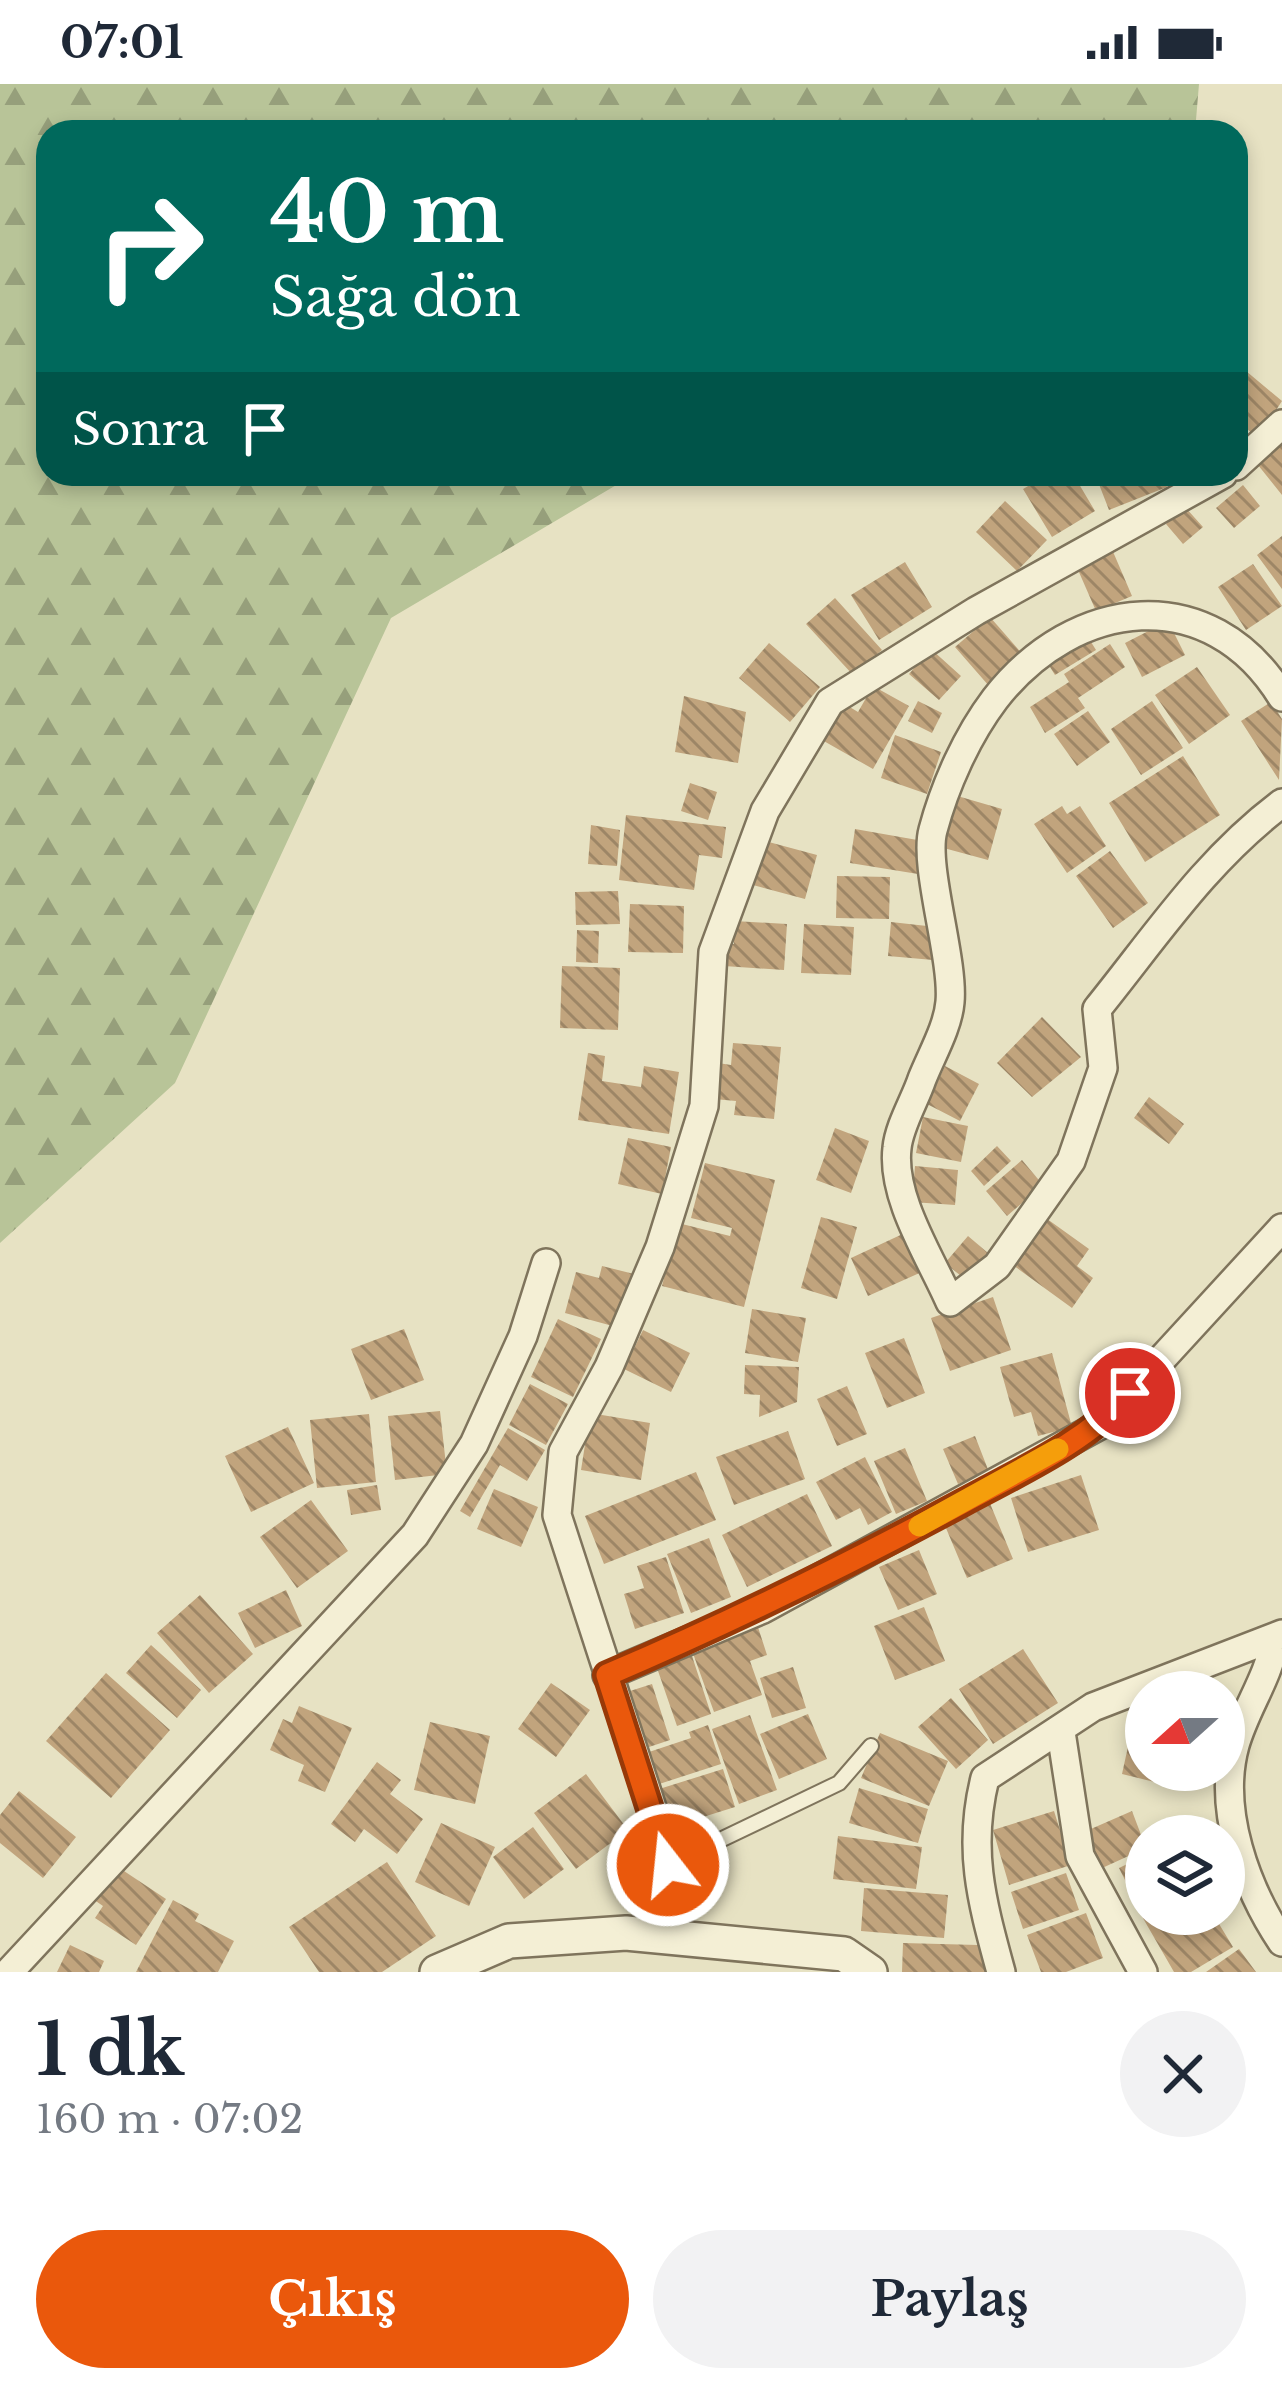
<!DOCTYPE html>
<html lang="tr">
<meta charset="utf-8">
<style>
:root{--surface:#fff;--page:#f2f2f3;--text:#1f2937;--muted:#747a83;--accent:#ea580c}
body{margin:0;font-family:"Libre Baskerville",serif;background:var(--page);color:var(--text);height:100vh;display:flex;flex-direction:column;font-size:45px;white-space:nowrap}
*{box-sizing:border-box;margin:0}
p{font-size:39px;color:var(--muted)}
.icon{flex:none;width:66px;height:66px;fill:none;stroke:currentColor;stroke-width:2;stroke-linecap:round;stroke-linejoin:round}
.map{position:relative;height:1888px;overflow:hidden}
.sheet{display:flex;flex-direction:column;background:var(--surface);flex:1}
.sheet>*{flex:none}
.guide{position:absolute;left:36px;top:36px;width:1212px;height:366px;border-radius:36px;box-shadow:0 6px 18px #0003;background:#00695c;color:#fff;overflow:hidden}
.needle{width:78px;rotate:249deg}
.tools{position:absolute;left:1125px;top:1587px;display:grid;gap:24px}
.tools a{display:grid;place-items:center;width:120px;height:120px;border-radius:50%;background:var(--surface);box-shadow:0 6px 18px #0003;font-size:60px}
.pin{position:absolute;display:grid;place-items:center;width:102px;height:102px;color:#fff;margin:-51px;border:6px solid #fff;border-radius:50%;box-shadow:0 3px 12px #0007}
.me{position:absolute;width:132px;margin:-66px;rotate:344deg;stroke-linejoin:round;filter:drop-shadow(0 0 9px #0008)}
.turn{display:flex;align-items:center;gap:42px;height:252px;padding:0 36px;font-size:54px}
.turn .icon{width:156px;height:156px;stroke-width:2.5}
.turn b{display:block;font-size:84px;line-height:102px}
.then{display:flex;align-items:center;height:114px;padding:0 36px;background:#0003;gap:24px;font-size:45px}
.round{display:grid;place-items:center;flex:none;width:126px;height:126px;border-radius:63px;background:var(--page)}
.headline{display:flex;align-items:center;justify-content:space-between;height:204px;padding:0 36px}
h1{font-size:72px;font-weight:800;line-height:90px}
.primary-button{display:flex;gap:24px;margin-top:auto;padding:24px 36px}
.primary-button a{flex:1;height:138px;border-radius:72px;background:var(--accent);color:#fff;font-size:48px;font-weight:800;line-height:138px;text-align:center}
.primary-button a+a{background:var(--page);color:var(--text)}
.status{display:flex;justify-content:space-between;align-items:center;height:84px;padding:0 60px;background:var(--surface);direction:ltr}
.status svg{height:33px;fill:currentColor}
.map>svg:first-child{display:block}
.forest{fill:url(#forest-firs)}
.building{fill:url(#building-back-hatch)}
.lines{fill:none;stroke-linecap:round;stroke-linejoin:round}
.service-casing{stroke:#7f745c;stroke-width:18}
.minor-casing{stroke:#7f745c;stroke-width:32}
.tertiary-casing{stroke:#7f745c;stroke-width:38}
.service{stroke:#f4efd5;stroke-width:14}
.minor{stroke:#f4efd5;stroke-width:27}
.tertiary{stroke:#f4efd5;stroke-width:33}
.route-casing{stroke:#983908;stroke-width:30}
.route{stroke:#ea580c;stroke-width:21}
.slow{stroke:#f59e0b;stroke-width:21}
</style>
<div class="status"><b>07:01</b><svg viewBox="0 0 49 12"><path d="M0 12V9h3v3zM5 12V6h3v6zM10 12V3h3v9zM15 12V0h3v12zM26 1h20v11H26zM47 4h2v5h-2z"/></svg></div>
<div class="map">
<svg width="1282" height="1888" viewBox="0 0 1282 1888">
<defs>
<pattern id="forest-firs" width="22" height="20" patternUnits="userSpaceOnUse" patternTransform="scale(3)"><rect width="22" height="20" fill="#b8c498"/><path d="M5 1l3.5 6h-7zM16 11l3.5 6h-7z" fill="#969f7b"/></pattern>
<pattern id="building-back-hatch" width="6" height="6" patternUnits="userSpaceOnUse" patternTransform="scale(3)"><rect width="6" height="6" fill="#c1a47d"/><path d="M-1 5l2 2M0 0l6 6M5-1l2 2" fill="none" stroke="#9d8666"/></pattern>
</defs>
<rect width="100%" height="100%" fill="#e7e2c3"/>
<!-- forest -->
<path class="forest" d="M 0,0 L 1199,0 L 1195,48 L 48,48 L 48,390 L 635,390 L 391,534 L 175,999 L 0,1159 Z"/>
<!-- building -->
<path class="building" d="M 1246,287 L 1282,317 L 1258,354 L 1236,336 L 1236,300 Z
M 1282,354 L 1282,411 L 1254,376 Z
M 1049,390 L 1073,390 L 1095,427 L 1052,453 L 1023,405 Z
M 1095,390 L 1161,390 L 1167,403 L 1109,426 Z
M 1243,401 L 1260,422 L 1234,444 L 1216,424 Z
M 1005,417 L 1047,456 L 1017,487 L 976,448 Z
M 1185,423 L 1203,443 L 1183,460 L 1166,440 Z
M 1282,452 L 1282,505 L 1257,471 Z
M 1111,463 L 1132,512 L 1096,527 L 1075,479 Z
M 905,478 L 932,523 L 879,556 L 851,511 Z
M 1253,480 L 1282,522 L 1246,546 L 1218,503 Z
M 835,514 L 882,566 L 853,591 L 806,540 Z
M 990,533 L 1024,572 L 989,602 L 955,563 Z
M 1168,537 L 1185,571 L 1142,593 L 1125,559 Z
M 1086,550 L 1096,566 L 1055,591 L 1045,575 Z
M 769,559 L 820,603 L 790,638 L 739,594 Z
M 1110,560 L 1125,583 L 1078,614 L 1085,624 L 1045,649 L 1030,623 L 1069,598 L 1064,590 Z
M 931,565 L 961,592 L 939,616 L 909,590 Z
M 1197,583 L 1230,631 L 1189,660 L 1155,611 Z
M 873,602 L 909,622 L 873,685 L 822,656 L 843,619 L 858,628 Z
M 684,612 L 746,628 L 738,679 L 675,668 Z
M 918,617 L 942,629 L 932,649 L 908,637 Z
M 1152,617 L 1183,664 L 1141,691 L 1111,645 Z
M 1271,618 L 1282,635 L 1279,696 L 1241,637 Z
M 1088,627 L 1110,658 L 1077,682 L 1054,650 Z
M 895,651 L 941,668 L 927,710 L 881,694 Z
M 1183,672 L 1220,731 L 1145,778 L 1109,719 Z
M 690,699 L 717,708 L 708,736 L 681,727 Z
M 954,711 L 1002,725 L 988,776 L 940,763 Z
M 1062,722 L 1067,730 L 1080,722 L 1106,762 L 1067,789 L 1034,740 Z
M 626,731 L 726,743 L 722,774 L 699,771 L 694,806 L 619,796 Z
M 591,741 L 620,746 L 617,782 L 588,780 Z
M 855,745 L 923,757 L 918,790 L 850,779 Z
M 765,757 L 817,771 L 805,815 L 753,801 Z
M 1110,767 L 1148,819 L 1113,844 L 1076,792 Z
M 837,792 L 890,793 L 889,835 L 836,834 Z
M 618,807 L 620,840 L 576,841 L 575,808 Z
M 630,820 L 684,822 L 683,869 L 628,868 Z
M 734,837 L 787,840 L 784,886 L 724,882 L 725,860 L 734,860 Z
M 891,838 L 936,843 L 933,876 L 888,872 Z
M 804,840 L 854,843 L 851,891 L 801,889 Z
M 577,846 L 599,847 L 598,879 L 576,878 Z
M 562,882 L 620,884 L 618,946 L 560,944 Z
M 1042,933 L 1081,973 L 1032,1013 L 997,979 Z
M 733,959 L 781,963 L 774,1035 L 734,1031 L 736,1017 L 714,1015 L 718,979 L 731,981 Z
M 588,969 L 605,972 L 602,997 L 641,1003 L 644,982 L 679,988 L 669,1050 L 578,1036 Z
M 945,982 L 979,1000 L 960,1037 L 927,1020 Z
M 1149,1013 L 1184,1040 L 1169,1060 L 1134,1034 Z
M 923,1033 L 968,1042 L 961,1078 L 916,1069 Z
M 835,1044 L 869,1057 L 851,1109 L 816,1096 Z
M 628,1054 L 671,1063 L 662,1110 L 618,1100 Z
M 997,1062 L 1011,1077 L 984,1102 L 971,1087 Z
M 1022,1076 L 1043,1101 L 1007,1132 L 986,1107 Z
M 705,1079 L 775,1096 L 744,1223 L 662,1202 L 678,1139 L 730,1152 L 732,1144 L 691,1134 Z
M 915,1082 L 958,1086 L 955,1121 L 912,1118 Z
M 1043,1132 L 1089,1165 L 1077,1182 L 1093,1194 L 1072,1224 L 1010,1179 Z
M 821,1133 L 857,1143 L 837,1215 L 801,1204 Z
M 907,1148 L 924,1187 L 868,1212 L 851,1174 Z
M 968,1152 L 988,1169 L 966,1196 L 945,1179 Z
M 602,1182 L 634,1190 L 620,1244 L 565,1229 L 576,1188 L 599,1194 Z
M 993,1213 L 1011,1266 L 950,1287 L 931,1234 Z
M 752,1225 L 806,1234 L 798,1278 L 745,1269 Z
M 558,1235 L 601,1255 L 573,1313 L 531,1293 Z
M 404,1245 L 424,1296 L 371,1316 L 351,1265 Z
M 643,1246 L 690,1269 L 671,1308 L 624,1285 Z
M 904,1254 L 925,1309 L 887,1324 L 865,1269 Z
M 1052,1269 L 1072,1343 L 1038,1352 L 1031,1328 L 1014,1333 L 1000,1283 Z
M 745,1281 L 799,1283 L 797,1318 L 759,1333 L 760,1311 L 744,1310 Z
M 530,1300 L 568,1320 L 546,1361 L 509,1341 Z
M 847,1302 L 867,1350 L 837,1362 L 817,1315 Z
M 440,1327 L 447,1390 L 395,1396 L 388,1332 Z
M 590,1329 L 650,1339 L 641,1396 L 581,1386 Z
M 369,1330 L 376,1398 L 317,1404 L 310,1336 Z
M 288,1343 L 314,1399 L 251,1428 L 225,1372 Z
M 508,1344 L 545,1366 L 527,1397 L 500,1381 L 470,1433 L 460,1427 Z
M 788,1347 L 805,1395 L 734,1421 L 716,1373 Z
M 975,1352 L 989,1388 L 958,1400 L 943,1365 Z
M 905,1364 L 927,1417 L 896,1430 L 874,1377 Z
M 865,1373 L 892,1428 L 868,1441 L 860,1424 L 836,1436 L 816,1398 Z
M 696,1388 L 716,1436 L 604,1480 L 585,1432 Z
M 1081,1391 L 1099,1446 L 1028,1468 L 1011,1414 Z
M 377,1401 L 381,1426 L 351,1431 L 347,1406 Z
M 494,1405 L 538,1423 L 521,1463 L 477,1445 Z
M 807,1410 L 832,1462 L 747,1503 L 722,1451 Z
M 311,1416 L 348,1467 L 297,1504 L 260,1453 Z
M 989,1417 L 1013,1475 L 967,1494 L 943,1437 Z
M 709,1454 L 731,1513 L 691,1529 L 667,1470 Z
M 919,1466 L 937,1510 L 898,1526 L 879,1483 Z
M 666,1473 L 684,1529 L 635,1545 L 624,1510 L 644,1504 L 637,1482 Z
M 286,1506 L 302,1542 L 255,1564 L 238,1529 Z
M 200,1511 L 253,1570 L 209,1609 L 157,1549 Z
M 924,1523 L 945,1577 L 895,1596 L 874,1542 Z
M 756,1537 L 767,1571 L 750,1577 L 762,1611 L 714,1628 L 690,1561 Z
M 151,1561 L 201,1606 L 177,1634 L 126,1589 Z
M 1023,1565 L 1058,1619 L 993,1660 L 959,1605 Z
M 692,1572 L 711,1630 L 677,1642 L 657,1584 Z
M 793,1583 L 806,1624 L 772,1634 L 760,1594 Z
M 106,1589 L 170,1646 L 111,1714 L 46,1657 Z
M 551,1599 L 590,1626 L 556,1673 L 518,1645 Z
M 652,1600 L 670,1656 L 646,1664 L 627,1608 Z
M 1140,1608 L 1146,1609 L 1146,1686 L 1191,1686 L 1187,1706 L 1122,1690 Z
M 951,1614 L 988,1656 L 956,1685 L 918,1643 Z
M 299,1622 L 352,1644 L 325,1708 L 298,1697 L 304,1681 L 270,1666 L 283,1635 L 292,1639 Z
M 808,1630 L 827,1675 L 779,1695 L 760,1650 Z
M 750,1631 L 777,1706 L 739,1720 L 712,1645 Z
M 430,1638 L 490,1652 L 475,1720 L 414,1706 Z
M 708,1641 L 721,1680 L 653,1702 L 643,1670 L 691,1654 L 689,1648 Z
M 880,1649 L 948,1677 L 929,1722 L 861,1694 Z
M 377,1678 L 401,1696 L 390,1710 L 423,1735 L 397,1770 L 364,1745 L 355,1758 L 331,1740 Z
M 723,1685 L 735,1723 L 668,1744 L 656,1706 Z
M 586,1690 L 628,1746 L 576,1785 L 534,1729 Z
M 859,1704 L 928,1725 L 918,1759 L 849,1739 Z
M 19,1707 L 76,1753 L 43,1794 L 0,1759 L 0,1731 Z
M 1054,1727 L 1071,1781 L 1009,1801 L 993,1746 Z
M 1132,1727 L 1146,1764 L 1100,1785 L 1084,1748 Z
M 441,1739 L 495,1763 L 469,1822 L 415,1798 Z
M 533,1743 L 564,1785 L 524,1815 L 493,1773 Z
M 838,1752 L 922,1763 L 916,1805 L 833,1795 Z
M 1146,1771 L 1146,1816 L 1137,1820 L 1119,1784 Z
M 387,1778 L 436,1852 L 382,1888 L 319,1888 L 289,1843 Z
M 112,1779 L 166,1815 L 136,1861 L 95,1834 L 103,1822 L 90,1813 Z
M 1066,1789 L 1079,1826 L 1023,1845 L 1011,1808 Z
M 864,1804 L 948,1811 L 944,1854 L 861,1847 Z
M 173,1816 L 199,1830 L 195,1837 L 234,1857 L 218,1888 L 136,1888 Z
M 1146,1825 L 1146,1830 L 1213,1830 L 1233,1863 L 1191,1888 L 1174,1888 L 1140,1829 Z
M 1086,1829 L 1103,1874 L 1066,1888 L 1041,1888 L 1027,1851 Z
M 903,1859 L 978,1861 L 986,1888 L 902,1888 Z
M 70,1861 L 104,1877 L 99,1888 L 57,1888 Z
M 1239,1865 L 1256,1888 L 1206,1888 Z"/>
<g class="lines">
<!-- service casing -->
<g class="service-casing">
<path id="service" d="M 668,1781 L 839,1699 L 871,1662"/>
</g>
<!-- minor casing -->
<g class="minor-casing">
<path id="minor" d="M 1236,382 L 1282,340
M 1282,613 C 1210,496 1074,513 995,615 C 967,652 945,701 933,746 C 923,781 954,875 950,918 C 948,943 931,972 922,995 C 915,1016 899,1042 897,1064 C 891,1114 931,1174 950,1218 L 997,1182 L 1071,1077 L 1103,984 L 1097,925 C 1156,852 1206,776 1282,719
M 1275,1556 C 1268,1595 1246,1623 1235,1661 C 1217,1726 1246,1804 1282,1858
M 607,1591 L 763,1525 L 1102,1340 L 1282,1144
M 1061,1648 L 1080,1772 L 1143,1888
M 677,1854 L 668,1781 L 655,1733 L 557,1431 L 563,1368 L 609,1283 L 660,1163 L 704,1022 L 713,868 L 765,727 L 830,618 L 976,527 L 1223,390
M 9,1888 L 415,1451 L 474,1360 L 523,1252 L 546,1179
M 1001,1888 C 982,1818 967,1766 985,1694 L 1093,1623 L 1282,1550"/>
</g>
<!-- tertiary casing -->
<g class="tertiary-casing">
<path id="tertiary" d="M 437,1888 L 509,1857 L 626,1849 L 844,1870 L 870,1888"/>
</g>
<!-- service -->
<use href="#service" class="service"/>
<!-- minor -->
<use href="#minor" class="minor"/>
<!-- tertiary -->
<use href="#tertiary" class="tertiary"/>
</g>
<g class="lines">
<!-- route casing -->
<g class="route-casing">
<path id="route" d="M 668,1781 L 607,1591 C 729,1539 845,1482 962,1419 C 1021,1387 1085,1359 1130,1309"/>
</g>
<!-- route -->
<use href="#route" class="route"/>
<!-- slow -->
<path class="slow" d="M 919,1442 L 1058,1365"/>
</g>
</svg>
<div class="tools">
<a><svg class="needle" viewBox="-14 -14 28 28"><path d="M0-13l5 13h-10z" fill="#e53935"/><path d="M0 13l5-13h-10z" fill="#747a83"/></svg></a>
<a><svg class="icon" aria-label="layers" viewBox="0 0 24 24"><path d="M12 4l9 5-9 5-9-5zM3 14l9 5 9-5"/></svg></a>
</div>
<div class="pin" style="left:1130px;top:1309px;background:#d93025"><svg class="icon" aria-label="arrive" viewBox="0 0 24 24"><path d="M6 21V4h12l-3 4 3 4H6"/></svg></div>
<svg class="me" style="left:668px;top:1781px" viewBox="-20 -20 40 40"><circle r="17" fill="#ea580c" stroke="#fff" stroke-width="3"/><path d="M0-11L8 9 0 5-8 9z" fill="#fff"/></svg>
<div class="guide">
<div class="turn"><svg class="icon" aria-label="right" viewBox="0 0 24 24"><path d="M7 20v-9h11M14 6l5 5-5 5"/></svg><div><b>40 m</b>Sağa dön</div></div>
<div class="then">Sonra<svg class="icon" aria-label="arrive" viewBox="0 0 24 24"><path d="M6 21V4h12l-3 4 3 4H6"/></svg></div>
</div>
</div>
<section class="sheet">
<div class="headline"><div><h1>1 dk</h1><p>160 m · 07:02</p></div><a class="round"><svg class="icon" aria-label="close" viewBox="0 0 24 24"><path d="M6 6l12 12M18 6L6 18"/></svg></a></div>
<div class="primary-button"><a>Çıkış</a><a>Paylaş</a></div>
</section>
